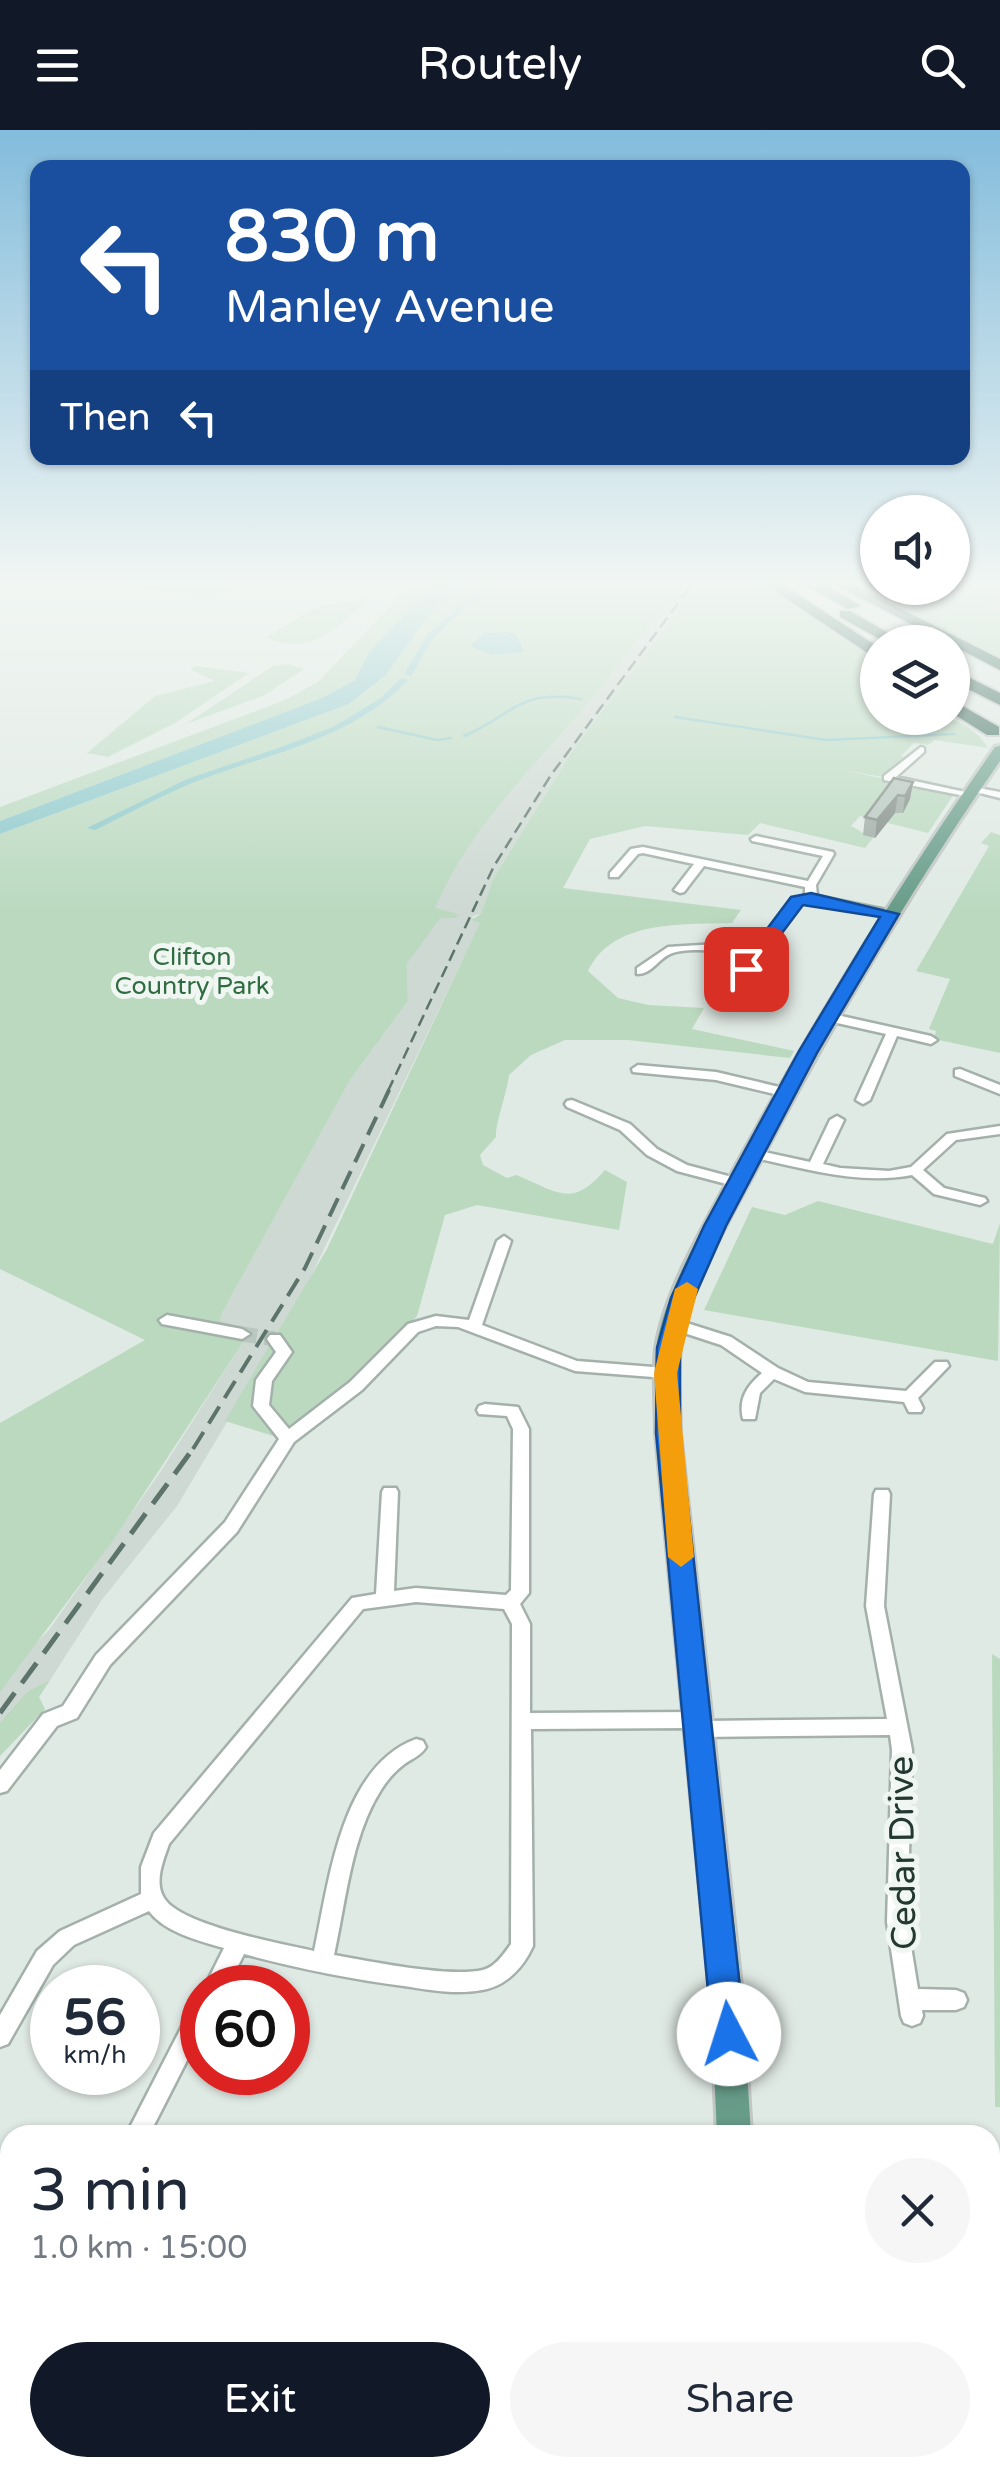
<!DOCTYPE html>
<meta charset="utf-8">
<style>
:root{--surface:#fff;--page:#f6f6f7;--text:#1f2937;--muted:#747a83;--accent:#111827}
body{margin:0;font-family:"Varela Round",sans-serif;background:var(--page);color:var(--text);height:100vh;display:flex;flex-direction:column;font-size:38px;white-space:nowrap}
*{box-sizing:border-box;margin:0}
p{font-size:32px;color:var(--muted)}
.icon{flex:none;width:55px;height:55px;fill:none;stroke:currentColor;stroke-width:2;stroke-linecap:round;stroke-linejoin:round}
.map{position:relative;flex:1;overflow:hidden}
.drawer{position:absolute;left:0px;top:1995px;width:1000px;height:352px;display:flex;flex-direction:column;background:var(--surface);border-radius:30px 30px 0 0;box-shadow:0 2px 8px #0004}
.drawer>*{flex:none}
.banner{position:absolute;left:30px;top:30px;width:940px;height:305px;border-radius:20px;box-shadow:0 2px 8px #0004;background:#1a4fa0;color:#fff;overflow:hidden}
.controls{position:absolute;left:860px;top:365px;display:grid;gap:20px}
.controls a{display:grid;place-items:center;width:110px;height:110px;border-radius:50%;background:var(--surface);box-shadow:0 2px 8px #0004;font-size:50px}
.speed{position:absolute;left:30px;top:1835px;display:flex;gap:20px;font-size:50px;font-weight:700;text-align:center}
.speed>*{display:grid;place-content:center;width:130px;height:130px;border-radius:50%;background:var(--surface);box-shadow:0 2px 8px #0004;line-height:1}
.speed small{font-size:25px;font-weight:400}
.speed .limit{border:15px solid #d22;background:#fff;color:#111}
.pin{position:absolute;display:grid;place-items:center;width:85px;height:85px;color:#fff;margin:-42px;border-radius:20px;box-shadow:0 5px 15px #0006}
.me{position:absolute;width:110px;margin:-55px;rotate:355deg;stroke-linejoin:round;filter:drop-shadow(0 0 8px #0008)}
.turn{display:flex;align-items:center;gap:35px;height:210px;padding:0 30px;font-size:45px}
.turn .icon{width:130px;height:130px;stroke-width:2.5}
.turn b{display:block;font-size:70px;line-height:85px}
.then{display:flex;align-items:center;height:95px;padding:0 30px;background:#0003;gap:20px;font-size:38px}
.round{display:grid;place-items:center;flex:none;width:105px;height:105px;border-radius:52px;background:var(--page)}
.overview{display:flex;align-items:center;justify-content:space-between;height:170px;padding:0 30px}
h1{font-size:60px;font-weight:600;line-height:75px}
.action{display:flex;gap:20px;margin-top:auto;padding:20px 30px}
.action a{flex:1;height:115px;border-radius:60px;background:var(--accent);color:#fff;font-size:40px;font-weight:600;line-height:115px;text-align:center}
.action a+a{background:var(--page);color:var(--text)}
header{display:flex;justify-content:space-between;align-items:center;height:130px;padding:0 30px;background:var(--accent);color:#fff;font-size:45px;font-weight:600}
.map>svg:first-child{display:block}
.built{fill:#ced9d3}
.green{fill:#bad9bf}
.water{fill:#8bc8cb}
.lines{fill:none;stroke-linecap:round;stroke-linejoin:round}
.stream{stroke:#8bc8cb;stroke-width:2.5}
.canal{fill:#8bc8cb;fill-rule:evenodd}
.minor-tunnel{stroke:#bac6c0;stroke-width:15;stroke-dasharray:15 8;stroke-linecap:butt}
.minor-casing{stroke:#a3b1aa;stroke-width:5}
.primary-casing{stroke:#c1c7c5;stroke-width:6}
.motorway-casing{stroke:#c1c7c5;stroke-width:4}
.minor{fill:#fff;fill-rule:evenodd}
.primary{fill:#679c89;fill-rule:evenodd}
.motorway{fill:#306253;fill-rule:evenodd}
.rail-far2{stroke:#5c746b;stroke-width:2.5;stroke-dasharray:12 6;stroke-linecap:butt}
.rail-far1{stroke:#5c746b;stroke-width:4;stroke-dasharray:20 10;stroke-linecap:butt}
.rail{stroke:#5c746b;stroke-width:5;stroke-dasharray:25 12;stroke-linecap:butt}
.wall{fill:#9ca9a3}
.shaded-wall{fill:#7f8984}
.building{fill:#b5c4bd;stroke:#7f8984;stroke-width:2.5}
.route{fill:#1a73e8;stroke:#114b97;stroke-width:2.5}
.slow{fill:#f59e0b}
.labels{text-anchor:middle;stroke-width:10;stroke-linejoin:round;paint-order:stroke}
.far-park-label{font-size:25px;fill:#2f6c40;stroke:#f0f6f2}
.near-street-label{font-size:35px;fill:#223830;stroke:#f0f6f2}
</style>
<header><svg class="icon" aria-label="menu" viewBox="0 0 24 24"><path d="M4 6h16M4 12h16M4 18h16"/></svg>Routely<svg class="icon" aria-label="search" viewBox="0 0 24 24"><circle cx="10" cy="10" r="6"/><path d="M15 15l6 6"/></svg></header>
<div class="map">
<svg width="1000" height="2346" viewBox="0 0 1000 2346">
<rect width="100%" height="100%" fill="#e0eae4"/>
<!-- built -->
<path class="built" d="M 680,453 L 700,453 L 575,617 L 493,749 L 481,784 L 473,786 L 472,790 L 481,792 L 299,1171 L 177,1376 L 101,1471 L 39,1567 L 0,1609 L 0,1549 L 49,1500 L 159,1344 L 250,1201 L 226,1195 L 220,1192 L 222,1183 L 350,950 L 408,871 L 407,834 L 440,787 L 456,788 L 457,784 L 434,779 L 451,741 L 502,668 L 592,567 Z
M 953,453 L 1000,453 L 1000,482 L 949,466 L 936,458 L 952,458 Z"/>
<!-- green -->
<path class="green" d="M 129,453 L 219,460 L 229,453 L 244,453 L 218,468 L 124,457 Z
M 412,453 L 436,453 L 369,522 L 355,550 L 322,568 L 0,691 L 0,677 L 285,570 L 318,552 Z
M 462,453 L 680,453 C 651,492 622,532 591,569 C 534,637 470,696 435,778 L 458,784 L 456,788 L 440,788 L 407,834 L 408,871 L 350,950 L 222,1183 L 220,1191 L 251,1200 L 114,1409 L 0,1562 L 0,1293 L 145,1210 L 0,1139 L 0,704 L 349,574 L 386,545 L 427,487 Z
M 700,453 L 764,453 L 877,529 L 878,588 C 923,588 962,576 988,618 L 935,610 L 928,615 L 914,613 L 901,626 L 907,628 L 882,647 L 839,639 L 954,664 L 928,703 L 860,686 L 851,696 L 873,708 L 865,718 L 760,693 L 748,705 L 645,696 L 590,709 L 563,758 L 741,780 L 732,793 C 682,795 613,789 588,841 L 618,868 L 648,875 L 704,878 L 692,899 L 794,921 L 790,928 L 628,910 L 565,910 L 531,925 L 509,945 C 507,963 495,994 496,1007 L 480,1025 L 483,1035 L 507,1048 L 516,1045 C 559,1062 571,1079 605,1040 L 627,1052 L 619,1100 L 477,1075 L 445,1085 L 417,1186 L 349,1259 L 283,1309 L 225,1291 L 327,1119 L 480,793 L 471,790 L 481,784 L 493,749 L 575,617 Z
M 848,453 L 936,458 L 949,466 L 1000,482 L 1000,530 Z
M 367,469 C 338,499 310,527 266,507 L 320,476 Z
M 288,534 L 304,539 L 263,566 L 186,594 L 273,536 Z
M 196,536 L 249,543 L 175,593 L 108,627 L 87,623 L 155,566 L 215,551 L 190,539 Z
M 991,702 L 1000,705 L 1000,923 L 934,909 L 936,901 L 929,899 L 950,849 L 916,841 L 989,716 L 981,713 Z
M 818,1071 L 993,1114 L 1000,1093 L 998,1231 L 704,1180 L 752,1077 L 785,1085 Z
M 992,1524 L 1000,1529 L 1000,1977 L 995,1977 Z
M 50,1550 L 39,1567 L 45,1579 L 0,1626 L 0,1593 L 27,1562 Z"/>
<!-- water -->
<path class="water" d="M 436,453 L 462,453 L 427,487 L 386,545 L 349,574 L 0,704 L 0,691 L 322,568 L 355,550 L 369,522 Z
M 508,502 L 516,505 L 524,522 L 493,525 L 470,516 L 484,503 Z"/>
<g class="lines">
<!-- stream -->
<path class="stream" d="M 675,587 L 826,610 L 955,604
M 378,597 L 437,610 L 451,608
M 464,606 C 515,584 518,559 581,569"/>
<!-- canal -->
<path class="canal" d="M 485,453 L 493,453 L 433,508 L 412,545 L 406,545 L 405,543 L 427,505 Z
M 401,548 L 408,550 C 354,607 279,621 208,647 C 169,661 132,682 95,700 L 87,698 L 187,649 L 281,617 L 333,597 L 381,568 Z"/>
<!-- minor-tunnel -->
<path class="minor-tunnel" d="M 242,1204 L 275,1209"/>
<!-- minor casing -->
<g class="minor-casing">
<path id="minor" d="M 921,617 L 924,618 L 924,622 L 896,647 L 970,663 L 970,667 L 884,650 L 884,646 Z
M 968,656 L 1000,662 L 1000,668 L 968,660 Z
M 756,706 L 833,722 L 834,724 L 816,755 L 817,766 L 891,781 L 897,784 L 891,787 L 811,771 L 801,774 L 736,859 L 732,860 L 726,856 L 750,825 C 730,822 687,816 670,824 C 657,830 652,844 637,844 L 637,838 L 668,817 L 717,814 L 754,819 L 793,769 L 805,766 L 805,757 L 704,736 L 684,762 L 680,763 L 674,760 L 694,734 L 643,723 L 638,724 L 618,747 L 610,747 L 610,743 L 631,719 L 643,717 L 808,751 L 823,726 L 752,711 L 751,709 Z
M 828,883 L 931,906 L 937,910 L 931,914 L 897,906 L 870,970 L 863,974 L 856,970 L 886,904 L 824,890 L 824,884 Z
M 638,935 L 716,942 L 792,960 L 793,963 L 787,967 L 716,950 L 633,942 L 632,939 Z
M 960,939 L 1000,955 L 1000,964 L 955,946 L 955,940 Z
M 572,970 L 630,994 L 657,1019 L 687,1035 L 743,1050 L 745,1053 L 738,1057 L 677,1041 L 647,1025 L 620,1000 L 567,977 L 565,974 L 567,971 Z
M 837,986 L 844,990 L 823,1034 L 840,1038 L 889,1041 L 911,1037 L 947,1004 L 1000,996 L 1000,1004 L 956,1010 L 923,1040 L 944,1058 L 985,1068 L 987,1071 L 980,1075 L 934,1064 L 912,1045 C 859,1055 807,1039 755,1028 L 748,1024 L 755,1020 L 810,1032 L 830,990 Z
M 504,1106 L 511,1111 L 482,1195 L 577,1231 L 666,1238 L 672,1239 L 674,1243 L 672,1247 L 666,1248 L 575,1241 L 458,1197 L 436,1196 L 418,1202 L 362,1260 L 294,1312 L 237,1402 L 110,1535 L 77,1588 L 57,1596 L 7,1661 L 0,1663 L 0,1640 L 43,1584 L 63,1576 L 96,1525 L 225,1392 L 279,1309 L 253,1276 L 256,1250 L 276,1222 L 267,1209 L 270,1205 L 280,1205 L 292,1222 L 272,1251 L 269,1275 L 289,1299 L 350,1252 L 408,1194 L 436,1186 L 469,1190 L 497,1111 Z
M 167,1185 L 242,1199 L 250,1204 L 242,1209 L 162,1194 L 159,1190 Z
M 674,1189 L 731,1207 L 778,1238 L 808,1252 L 906,1261 L 935,1232 L 947,1232 L 949,1236 L 918,1268 L 923,1278 L 921,1282 L 909,1282 L 904,1272 L 805,1262 L 774,1249 L 760,1263 L 755,1289 L 743,1289 C 738,1269 747,1256 762,1243 L 721,1215 L 669,1198 L 666,1194 L 669,1190 Z
M 485,1274 L 518,1277 L 529,1299 L 529,1463 L 520,1474 L 530,1494 L 530,1583 L 696,1582 L 703,1584 L 705,1591 L 887,1589 L 866,1476 L 874,1364 L 876,1360 L 888,1360 L 890,1364 L 884,1476 L 912,1620 L 907,1792 L 918,1859 L 956,1860 L 964,1863 L 967,1870 L 964,1877 L 956,1880 L 922,1880 L 923,1886 L 920,1893 L 912,1896 L 904,1893 L 901,1886 L 887,1792 L 892,1620 L 890,1605 L 698,1607 L 691,1605 L 689,1598 L 531,1599 L 533,1816 C 523,1838 506,1856 482,1860 C 457,1865 429,1860 404,1856 C 350,1849 296,1838 244,1824 L 227,1858 L 204,1858 L 224,1818 C 199,1811 164,1802 149,1781 L 74,1815 L 53,1835 L 8,1914 L 0,1917 L 0,1885 L 37,1821 L 60,1801 L 141,1764 L 141,1737 L 154,1703 L 352,1468 L 376,1464 L 382,1362 L 384,1358 L 396,1358 L 398,1362 L 394,1461 L 416,1458 L 506,1465 L 511,1460 L 513,1299 L 507,1286 L 479,1284 L 477,1280 L 479,1276 ZM 416,1472 L 504,1479 L 512,1494 L 511,1814 C 504,1824 495,1837 483,1840 C 448,1848 370,1831 334,1825 C 346,1771 351,1707 381,1660 C 386,1652 394,1642 402,1636 C 410,1629 420,1627 426,1617 L 423,1611 L 416,1609 C 340,1637 329,1753 314,1821 C 282,1814 180,1795 164,1768 C 154,1752 163,1731 169,1714 L 363,1479 Z
M 202,1870 L 202,1901 L 149,2005 L 126,2005 L 194,1873 Z
M 244,2338 L 270,2338 L 268,2346 L 242,2346 Z
M 451,2338 L 477,2338 L 475,2346 L 449,2346 Z
M 954,2338 L 980,2338 L 980,2346 L 954,2346 Z"/>
</g>
<!-- primary casing -->
<g class="primary-casing">
<path id="primary" d="M 1000,616 L 1000,631 C 910,761 830,896 757,1037 C 729,1089 687,1160 680,1219 C 676,1246 680,1276 680,1303 L 743,1874 L 751,2005 L 717,2005 L 711,1874 L 656,1303 C 656,1276 653,1246 656,1219 C 664,1161 708,1090 735,1038 C 814,892 900,753 995,617 Z
M 682,2338 L 722,2338 L 721,2346 L 681,2346 Z"/>
</g>
<!-- motorway casing -->
<g class="motorway-casing">
<path id="motorway" d="M 763,453 L 780,453 L 878,517 L 878,530 Z
M 803,453 L 821,453 L 861,476 L 848,479 Z
M 832,453 L 850,453 L 1000,529 L 1000,540 Z
M 840,481 L 850,481 L 904,512 L 885,512 L 840,487 Z
M 952,539 L 1000,563 L 1000,575 L 952,551 Z
M 952,570 L 999,597 L 999,605 L 987,605 L 952,583 Z"/>
</g>
<!-- minor -->
<use href="#minor" class="minor"/>
<!-- primary -->
<use href="#primary" class="primary"/>
<!-- motorway -->
<use href="#motorway" class="motorway"/>
<!-- rail-far2 -->
<path class="rail-far2" d="M 388,961 L 494,736 L 551,645 L 693,453"/>
<!-- rail-far1 -->
<path class="rail-far1" d="M 193,1319 L 305,1138 L 390,958"/>
<!-- rail -->
<path class="rail" d="M 0,1583 L 195,1316"/>
</g>
<!-- wall -->
<path class="wall" d="M 913,652 L 910,669 L 903,683 L 895,683 L 875,708 L 863,705 L 865,687 Z"/>
<!-- shaded-wall -->
<path class="shaded-wall" d="M 913,652 L 910,669 L 903,683 L 905,666 Z
M 898,665 L 895,683 L 875,708 L 877,690 Z"/>
<!-- building -->
<path class="building" d="M 894,648 L 913,652 L 905,666 L 898,665 L 877,690 L 865,687 Z"/>
<!-- sky -->
<linearGradient id="sky" x2="0" y2="1"><stop stop-color="#83bcdc"/><stop offset="0.58" stop-color="#f1f6f3"/><stop offset="1" stop-color="#f1f6f3" stop-opacity="0"/></linearGradient>
<rect width="1000" height="781" fill="url(#sky)"/>
<!-- route -->
<path class="route" d="M 811,763 L 899,784 L 818,921 L 726,1096 L 694,1168 L 680,1218 L 680,1303 L 745,1904 L 741,1915 L 729,1920 L 717,1915 L 712,1904 L 656,1303 L 657,1218 L 671,1168 L 704,1096 L 799,921 L 880,787 L 803,775 L 752,843 L 739,843 L 737,839 L 791,767 Z"/>
<!-- slow -->
<path class="slow" d="M 687,1152 L 698,1159 L 677,1243 L 694,1427 L 681,1437 L 668,1427 L 654,1243 L 675,1159 Z"/>
<g class="labels">
<!-- far-park labels -->
<g class="far-park-label">
<text x="192" y="835">Clifton<tspan x="192" dy="29">Country Park</tspan></text>
</g>
<!-- near-street labels -->
<g class="near-street-label">
<text transform="translate(902 1723) rotate(-91)" y="12">Cedar Drive</text>
</g>
</g>
</svg>
<div class="controls">
<a><svg class="icon" aria-label="sound" viewBox="0 0 24 24"><path d="M4 9h4l5-4v14l-5-4H4zM17 9q2 3 0 6"/></svg></a>
<a><svg class="icon" aria-label="layers" viewBox="0 0 24 24"><path d="M12 4l9 5-9 5-9-5zM3 14l9 5 9-5"/></svg></a>
</div>
<div class="speed"><div>56<small>km/h</small></div><div class="limit">60</div></div>
<div class="pin" style="left:746px;top:839px;background:#d93025"><svg class="icon" aria-label="arrive" viewBox="0 0 24 24"><path d="M6 21V4h12l-3 4 3 4H6"/></svg></div>
<svg class="me" style="left:729px;top:1904px" viewBox="-20 -20 40 40"><circle r="19" fill="#fff"/><path d="M0-13L10 11 0 6-10 11z" fill="#1a73e8"/></svg>
<div class="banner">
<div class="turn"><svg class="icon" aria-label="left" viewBox="0 0 24 24"><path d="M17 20v-9H6M10 6l-5 5 5 5"/></svg><div><b>830 m</b>Manley Avenue</div></div>
<div class="then">Then<svg class="icon" aria-label="left" viewBox="0 0 24 24"><path d="M17 20v-9H6M10 6l-5 5 5 5"/></svg></div>
</div>
<section class="drawer">
<div class="overview"><div><h1>3 min</h1><p>1.0 km · 15:00</p></div><a class="round"><svg class="icon" aria-label="close" viewBox="0 0 24 24"><path d="M6 6l12 12M18 6L6 18"/></svg></a></div>
<div class="action"><a>Exit</a><a>Share</a></div>
</section>
</div>
